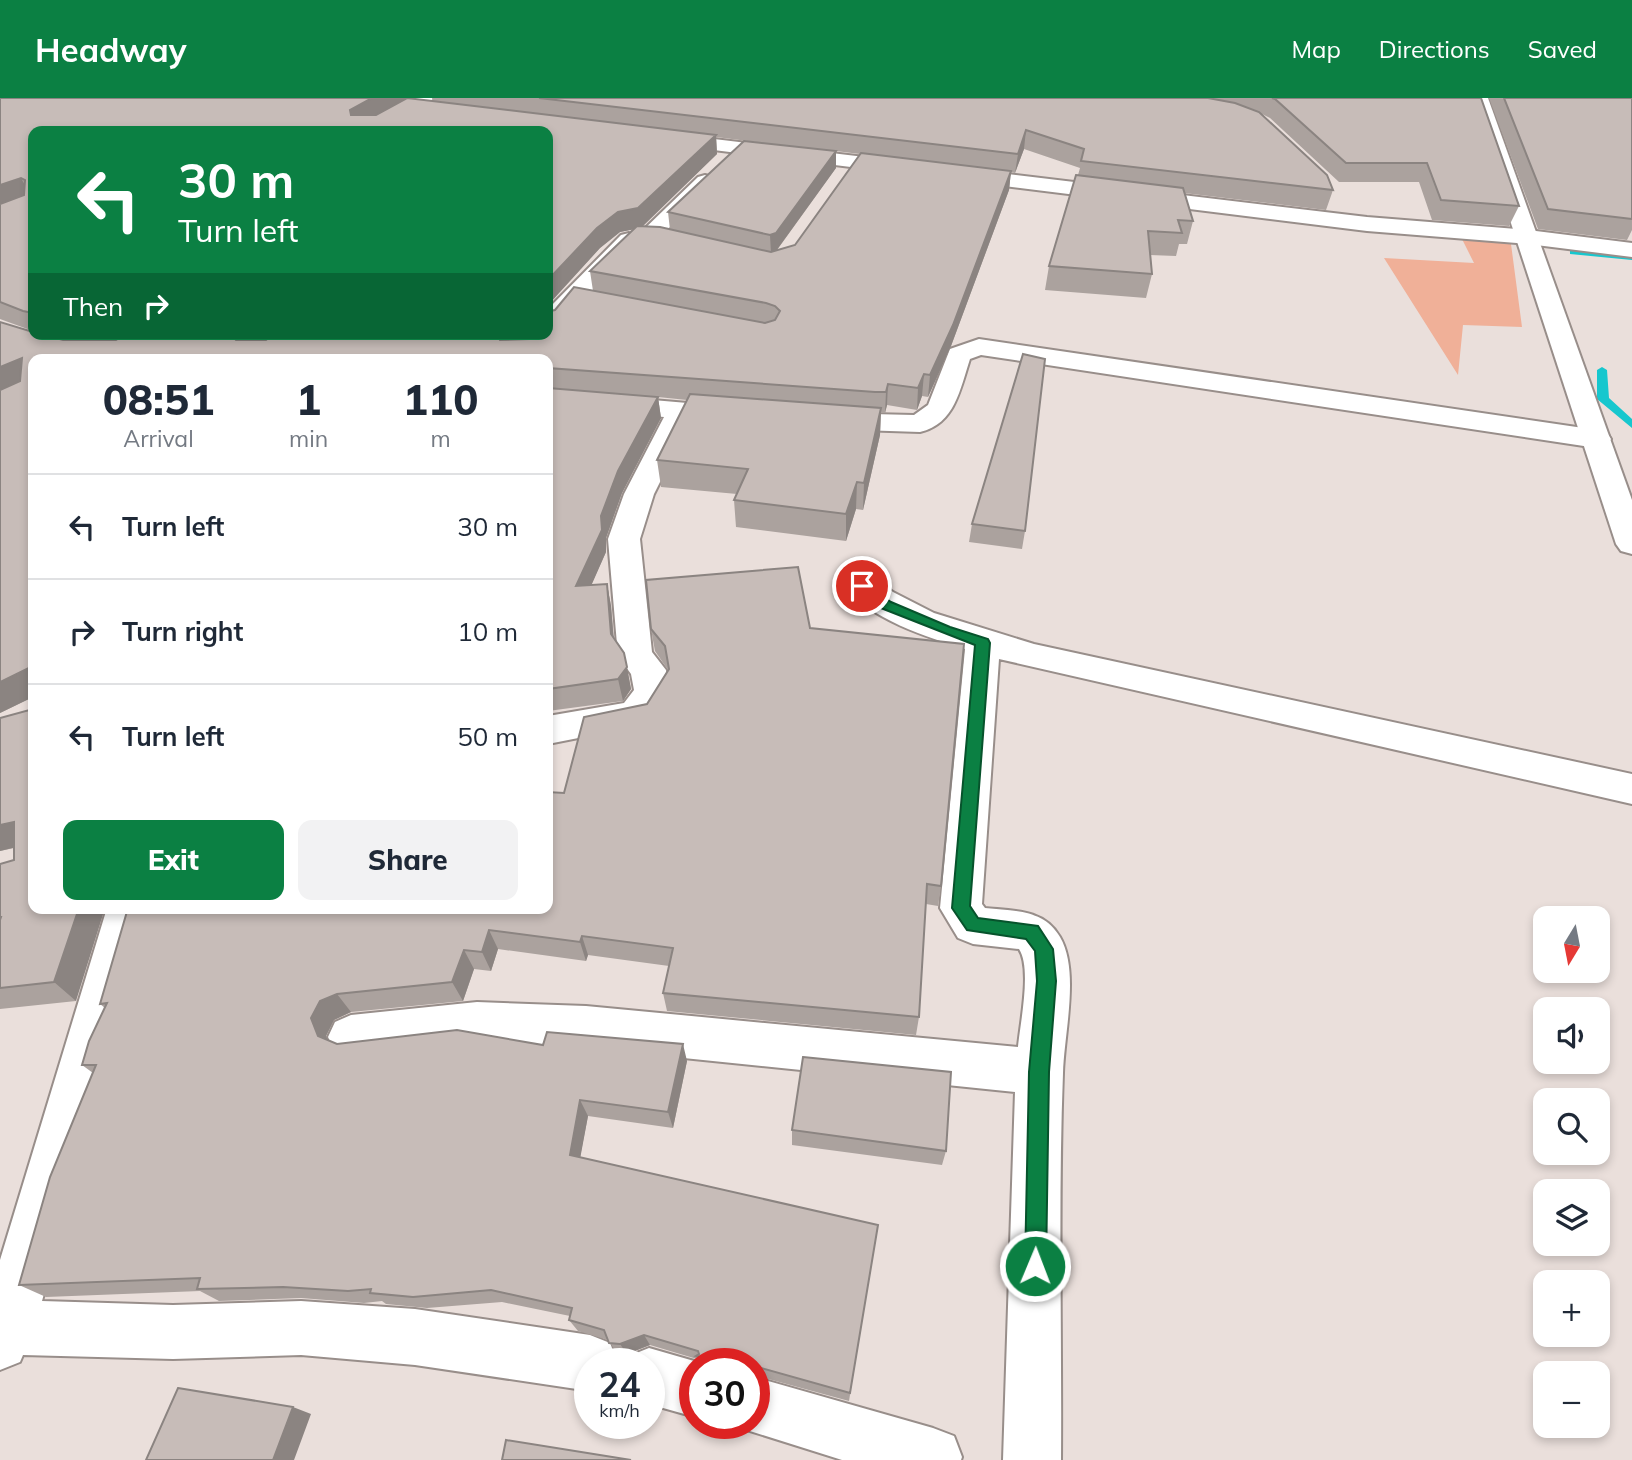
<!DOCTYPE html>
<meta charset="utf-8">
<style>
:root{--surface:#fff;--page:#f2f2f3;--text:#1f2937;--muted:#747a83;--line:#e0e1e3;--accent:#0b8043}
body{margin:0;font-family:Mulish,sans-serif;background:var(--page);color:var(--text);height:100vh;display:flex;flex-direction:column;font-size:26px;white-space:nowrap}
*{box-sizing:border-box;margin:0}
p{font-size:23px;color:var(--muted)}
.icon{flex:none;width:38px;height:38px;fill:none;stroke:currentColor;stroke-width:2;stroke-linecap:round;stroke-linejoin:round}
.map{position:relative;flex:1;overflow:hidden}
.details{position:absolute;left:28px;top:256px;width:525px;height:560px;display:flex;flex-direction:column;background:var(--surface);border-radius:14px;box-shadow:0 4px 10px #0003}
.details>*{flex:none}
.banner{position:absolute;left:28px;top:28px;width:525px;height:214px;border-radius:14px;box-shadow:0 4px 10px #0003;background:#0b8043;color:#fff;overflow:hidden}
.needle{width:46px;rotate:190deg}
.fabs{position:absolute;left:1533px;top:808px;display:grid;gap:14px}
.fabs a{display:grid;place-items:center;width:77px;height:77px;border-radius:14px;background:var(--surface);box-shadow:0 4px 10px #0003;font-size:35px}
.speed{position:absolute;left:574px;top:1250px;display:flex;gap:14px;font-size:35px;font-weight:700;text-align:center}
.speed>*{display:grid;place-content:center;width:91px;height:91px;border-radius:50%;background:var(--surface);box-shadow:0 4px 10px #0003;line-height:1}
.speed small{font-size:18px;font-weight:400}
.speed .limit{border:10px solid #d22;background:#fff;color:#111}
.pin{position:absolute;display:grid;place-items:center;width:60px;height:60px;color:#fff;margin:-30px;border:4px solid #fff;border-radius:50%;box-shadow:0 2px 7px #0007}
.me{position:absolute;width:77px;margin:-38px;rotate:1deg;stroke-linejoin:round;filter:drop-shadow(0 0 5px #0008)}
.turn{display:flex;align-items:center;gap:24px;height:147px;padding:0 35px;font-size:32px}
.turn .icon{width:91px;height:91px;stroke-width:2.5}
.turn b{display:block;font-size:49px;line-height:60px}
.then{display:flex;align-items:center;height:66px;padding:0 35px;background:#0003;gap:14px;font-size:26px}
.eta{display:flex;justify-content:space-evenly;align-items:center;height:119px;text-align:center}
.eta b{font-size:42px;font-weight:800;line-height:49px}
.cta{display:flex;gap:14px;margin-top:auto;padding:14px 35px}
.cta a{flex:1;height:80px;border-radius:14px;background:var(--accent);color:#fff;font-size:28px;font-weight:800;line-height:80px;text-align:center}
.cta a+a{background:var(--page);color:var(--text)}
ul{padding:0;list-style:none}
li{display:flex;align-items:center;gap:21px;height:105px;padding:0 35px;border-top:2px solid var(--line)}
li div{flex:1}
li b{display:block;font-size:26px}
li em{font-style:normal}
header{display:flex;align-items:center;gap:42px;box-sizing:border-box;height:98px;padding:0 35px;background:var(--accent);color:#fff}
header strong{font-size:33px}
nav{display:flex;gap:38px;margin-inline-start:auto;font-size:24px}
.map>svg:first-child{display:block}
.green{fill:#f0b098}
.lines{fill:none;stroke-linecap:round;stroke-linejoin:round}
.stream{fill:#17c7ce;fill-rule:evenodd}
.street-casing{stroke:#988e8a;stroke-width:4}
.secondary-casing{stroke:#988e8a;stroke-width:4}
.street{fill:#fff;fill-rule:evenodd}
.secondary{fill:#fff;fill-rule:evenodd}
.wall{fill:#aba29e;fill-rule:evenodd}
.shaded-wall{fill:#8b8481}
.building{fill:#c7bcb8;stroke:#8b8481;stroke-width:2}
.route{fill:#0b8043;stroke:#07532c;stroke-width:2}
</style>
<header>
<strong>Headway</strong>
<nav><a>Map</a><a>Directions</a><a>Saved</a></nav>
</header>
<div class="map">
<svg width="1632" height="1362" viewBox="0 0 1632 1362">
<rect width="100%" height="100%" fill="#eadfdb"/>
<!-- green -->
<path class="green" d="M 1459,135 L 1511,146 L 1522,229 L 1463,227 L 1458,277 L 1384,160 L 1474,165 Z"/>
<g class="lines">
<!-- stream -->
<path class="stream" d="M 1573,151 L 1632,156 L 1632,162 L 1570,156 L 1570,152 Z
M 1602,269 L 1607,272 L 1609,300 L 1632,321 L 1632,330 L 1597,301 L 1597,272 Z"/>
<!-- street casing -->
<g class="street-casing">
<path id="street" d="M 413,0 L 435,0 L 381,33 L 357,33 Z
M 664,35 L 1367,119 L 1528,132 L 1632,145 L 1632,159 L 1528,146 L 1367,133 L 657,45 L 654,41 Z
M 705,77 L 712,79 L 715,83 L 712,87 L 656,143 L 648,145 L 640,142 L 557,231 L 548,233 L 548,211 L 621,137 L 629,135 L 637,138 L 698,79 Z
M 979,241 L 1597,332 L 1607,335 L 1611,341 L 1607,347 L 1597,350 L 981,257 L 970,261 C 960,291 955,326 920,334 L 829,331 L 819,329 L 815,323 L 819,317 L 829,315 L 914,317 L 928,307 L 950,251 Z
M 548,293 L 734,309 L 744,311 L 748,317 L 744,323 L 734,325 L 691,322 L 654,396 L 640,441 L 652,554 L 666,572 L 670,593 L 649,626 L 548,646 L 548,618 L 624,605 L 634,592 L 631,576 L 618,558 L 608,441 L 624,396 L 664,319 L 548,309 Z
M 862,477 L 874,480 L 893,494 L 934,515 L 1034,546 L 1632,676 L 1632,706 L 999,561 L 982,806 L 985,810 C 1014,813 1044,811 1060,839 C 1080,873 1064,936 1063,975 C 1058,1104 1062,1233 1061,1362 L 1003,1362 L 1015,994 L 586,950 L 477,946 L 351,961 L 335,954 L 328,939 L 335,924 L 351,917 L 477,904 L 586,908 L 1018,949 C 1020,926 1032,870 1019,851 L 973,846 L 958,840 L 940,810 L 965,551 C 930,540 866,520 846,488 L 850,480 Z
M 107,810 L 149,810 L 42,1203 L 173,1207 L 301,1203 L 415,1211 L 590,1237 L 610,1245 L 618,1265 L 590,1265 L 590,1293 L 415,1267 L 301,1257 L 173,1261 L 23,1257 L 20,1264 L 0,1272 L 0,1162 Z
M 649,1250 L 701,1265 L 695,1265 L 695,1319 L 649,1306 L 649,1265 L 626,1265 L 629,1258 Z
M 754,1279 L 933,1330 L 954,1338 L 962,1359 L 961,1362 L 842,1362 L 734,1328 L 732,1325 L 754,1325 Z"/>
</g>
<!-- secondary casing -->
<g class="secondary-casing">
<path id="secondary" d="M 1470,0 L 1488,0 L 1632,402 L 1632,456 L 1621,453 L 1616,446 Z"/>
</g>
<!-- street -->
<use href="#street" class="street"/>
<!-- secondary -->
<use href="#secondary" class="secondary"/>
</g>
<!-- wall -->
<path class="wall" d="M 0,0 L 408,0 L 407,1 L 433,4 L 432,0 L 1481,0 L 1519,108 L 1509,128 L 1432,122 L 1419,84 L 1339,84 L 1270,20 L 1262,16 L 1327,77 L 1333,92 L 1326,112 L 1184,95 L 1193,123 L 1187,146 L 1179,146 L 1176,158 L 1150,157 L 1152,176 L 1146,200 L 1045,192 L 1049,168 L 1076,77 L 1078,77 L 1080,70 L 1024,51 L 1015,75 L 1011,74 L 1009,92 L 951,248 L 928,299 L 922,298 L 917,312 L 887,307 L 885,315 L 881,315 L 880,337 L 863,412 L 856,411 L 846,443 L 736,429 L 734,402 L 737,396 L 661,389 L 657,362 L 687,302 L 658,299 L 661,320 L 622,395 L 606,440 L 606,454 L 591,487 L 607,486 L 611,508 L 614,541 L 624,555 L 631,591 L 623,603 L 548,613 L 548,261 L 33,261 L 33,599 L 0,615 L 0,224 L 33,234 L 33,236 L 42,236 L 63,242 L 76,242 L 47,236 L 270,236 L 263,242 L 266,242 L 273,236 L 521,236 L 517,242 L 529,241 L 533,236 L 548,236 L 548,216 L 550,213 L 555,212 L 574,189 L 593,193 L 590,173 L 634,131 L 620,134 L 600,150 L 548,207 L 548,33 L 33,33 L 33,233 L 0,221 ZM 716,39 L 772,46 L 744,43 L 668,114 L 670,132 L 660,129 L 642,128 L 717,56 ZM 836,53 L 860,56 L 795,147 L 777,152 L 836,70 Z
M 1489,0 L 1632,0 L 1632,132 L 1627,142 L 1538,131 Z
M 972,426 L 1025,433 L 1022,451 L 969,444 Z
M 810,530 L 941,788 L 938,808 L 926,806 L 919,919 L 916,937 L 667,913 L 663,895 L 669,868 L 588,857 L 586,863 L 498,851 L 491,873 L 474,871 L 463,903 L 351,914 L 334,922 L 326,938 L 327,942 L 337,946 L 543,947 L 687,963 L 673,1030 L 588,1018 L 580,1059 L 878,1127 L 849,1303 L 754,1277 L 754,1265 L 699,1265 L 697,1261 L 650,1247 L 627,1256 L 617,1255 L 608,1242 L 578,1233 L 569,1222 L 570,1218 L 502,1204 L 427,1210 L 386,1206 L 382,1203 L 364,1205 L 301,1200 L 219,1203 L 200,1193 L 46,1199 L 19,1187 L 93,975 L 82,967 L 105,910 L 100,906 L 548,810 L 564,695 L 647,606 L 668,572 L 655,553 L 651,531 Z
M 0,620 L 76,903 L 0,911 L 0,766 L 14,762 L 14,750 L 0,753 Z
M 792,1032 L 946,1053 L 942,1067 L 792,1047 Z"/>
<!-- shaded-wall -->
<path class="shaded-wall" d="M 372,0 L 408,0 L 356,31 L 350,12 Z
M 1026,32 L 1024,51 L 1015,75 L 1018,56 Z
M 716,37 L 717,56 L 641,130 L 620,134 L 600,150 L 548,207 L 548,182 L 597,130 Z
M 836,53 L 836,70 L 776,153 L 771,155 L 770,137 Z
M 1011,73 L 1009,92 L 951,248 L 928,299 L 930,277 Z
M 21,80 L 32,100 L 0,111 L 0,87 Z
M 238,236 L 270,236 L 244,261 L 234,240 Z
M 499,236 L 521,236 L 503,259 L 498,238 Z
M 22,260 L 33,278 L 0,296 L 0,269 Z
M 924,276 L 922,298 L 917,312 L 918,290 Z
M 888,286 L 887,307 L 885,315 L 886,294 Z
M 658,299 L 661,320 L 622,395 L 606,440 L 606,454 L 581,511 L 576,488 L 601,418 L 618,373 Z
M 881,310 L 880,337 L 863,412 L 864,385 Z
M 857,384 L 856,411 L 846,443 L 846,416 Z
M 607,486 L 611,508 L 615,558 L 611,536 Z
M 33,568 L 33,599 L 0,615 L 0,584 Z
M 627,569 L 631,591 L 623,603 L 618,581 Z
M 14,724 L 33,745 L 0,753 L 0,727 Z
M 79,810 L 105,810 L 76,903 L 54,884 Z
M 489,832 L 498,851 L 491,873 L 482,854 Z
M 582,838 L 588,857 L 586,863 L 580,844 Z
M 464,852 L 474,871 L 463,903 L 452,884 Z
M 337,896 L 351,914 L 334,922 L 326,938 L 333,955 L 318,938 L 311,920 L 320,903 Z
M 683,946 L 687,963 L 673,1030 L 668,1014 Z
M 580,1002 L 588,1018 L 578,1072 L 570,1057 Z
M 644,1237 L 650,1247 L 627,1256 L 620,1246 Z
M 293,1309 L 311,1316 L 294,1362 L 273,1362 Z"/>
<!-- building -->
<path class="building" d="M 0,0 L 372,0 L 350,12 L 351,17 L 376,17 L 407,0 L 716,37 L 638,110 L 618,114 L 597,130 L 548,182 L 548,33 L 33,33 L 33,215 L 23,213 L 0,204 L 0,106 L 24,97 L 25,82 L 21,80 L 0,87 Z
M 539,0 L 1208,0 L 1235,5 L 1259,14 L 1327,77 L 1333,92 L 1081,63 L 1084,51 L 1026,32 L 1018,56 Z
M 1272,0 L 1481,0 L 1519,108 L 1441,102 L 1427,65 L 1346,65 L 1275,1 Z
M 1504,0 L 1632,0 L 1632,121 L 1548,111 Z
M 744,43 L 836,53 L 776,135 L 770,137 L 668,114 Z
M 861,55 L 1011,73 L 953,227 L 930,277 L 924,276 L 918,290 L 888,286 L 886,294 L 875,294 L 548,270 L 548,261 L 33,261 L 33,568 L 0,584 L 0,292 L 20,283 L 22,260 L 0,269 L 0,224 L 33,234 L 33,236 L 42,236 L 63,242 L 116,242 L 119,240 L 116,236 L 238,236 L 234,240 L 236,242 L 266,242 L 273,236 L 499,236 L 498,238 L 500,242 L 529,241 L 533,236 L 548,236 L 548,216 L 550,213 L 555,212 L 574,189 L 765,225 L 775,222 L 780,213 L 775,208 L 766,205 L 590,173 L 637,128 L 660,129 L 771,154 L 795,147 Z
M 1076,77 L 1183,90 L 1193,123 L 1178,122 L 1182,135 L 1148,133 L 1152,176 L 1049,168 Z
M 1023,256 L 1045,261 L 1025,433 L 972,426 Z
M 548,290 L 658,299 L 618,373 L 601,418 L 602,432 L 576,488 L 607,486 L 611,536 L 624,555 L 627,569 L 618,581 L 548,591 Z
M 690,296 L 881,310 L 864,385 L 857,384 L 846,416 L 734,402 L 748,371 L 657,362 Z
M 798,469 L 810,530 L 964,546 L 941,788 L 927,786 L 919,919 L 663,895 L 673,850 L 582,838 L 580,844 L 489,832 L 482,854 L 464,852 L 452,884 L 337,896 L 320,903 L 311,920 L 318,938 L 337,946 L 457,932 L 543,947 L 547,934 L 683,946 L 668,1014 L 580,1002 L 570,1057 L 878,1127 L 850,1295 L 754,1268 L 754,1265 L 722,1265 L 723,1262 L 696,1258 L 699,1256 L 698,1253 L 644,1237 L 620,1246 L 609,1245 L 604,1232 L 569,1222 L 572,1210 L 491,1192 L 413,1199 L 370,1195 L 371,1191 L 348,1193 L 283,1189 L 197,1191 L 200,1180 L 19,1187 L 50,1079 L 96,967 L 82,967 L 89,943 L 107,905 L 100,906 L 128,810 L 187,810 L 187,812 L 215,810 L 548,810 L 548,694 L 564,695 L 584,619 L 647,606 L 669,571 L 665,548 L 651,531 L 646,482 Z
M 33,611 L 33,810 L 79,810 L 54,884 L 0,890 L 0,822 L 1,819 L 0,819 L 0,766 L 14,762 L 14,724 L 0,727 L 0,620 Z
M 803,959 L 951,974 L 946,1053 L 792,1032 Z
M 178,1290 L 293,1309 L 273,1362 L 146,1362 Z
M 506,1342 L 631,1362 L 502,1362 Z"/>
<!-- route -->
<path class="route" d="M 862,484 L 891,504 L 950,529 L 988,541 L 990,545 L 970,808 L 978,820 L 1038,828 L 1053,851 L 1056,883 L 1049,974 L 1046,1168 L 1043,1176 L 1035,1179 L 1028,1176 L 1025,1168 L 1029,974 L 1037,883 L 1035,853 L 1026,841 L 967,832 L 952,810 L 975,547 L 881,510 L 857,491 L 855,488 Z"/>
</svg>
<div class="fabs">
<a><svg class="needle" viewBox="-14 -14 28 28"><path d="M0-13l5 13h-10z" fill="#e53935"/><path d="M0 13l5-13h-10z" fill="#747a83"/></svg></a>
<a><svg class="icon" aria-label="sound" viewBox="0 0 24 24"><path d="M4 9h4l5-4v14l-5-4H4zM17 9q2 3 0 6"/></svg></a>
<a><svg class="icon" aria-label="search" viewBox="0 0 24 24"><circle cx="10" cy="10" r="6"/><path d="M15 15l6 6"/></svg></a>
<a><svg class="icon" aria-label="layers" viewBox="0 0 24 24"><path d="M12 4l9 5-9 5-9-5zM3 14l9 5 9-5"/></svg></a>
<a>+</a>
<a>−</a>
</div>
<div class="speed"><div>24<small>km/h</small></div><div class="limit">30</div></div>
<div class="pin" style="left:862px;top:488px;background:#d93025"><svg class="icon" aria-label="arrive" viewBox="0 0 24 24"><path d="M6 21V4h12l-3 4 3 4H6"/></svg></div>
<svg class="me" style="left:1035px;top:1168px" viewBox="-20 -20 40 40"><circle r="17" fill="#0b8043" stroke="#fff" stroke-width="3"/><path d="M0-11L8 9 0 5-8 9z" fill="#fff"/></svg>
<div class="banner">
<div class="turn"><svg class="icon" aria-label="left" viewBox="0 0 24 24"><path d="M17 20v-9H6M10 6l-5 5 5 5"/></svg><div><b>30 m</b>Turn left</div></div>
<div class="then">Then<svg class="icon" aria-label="right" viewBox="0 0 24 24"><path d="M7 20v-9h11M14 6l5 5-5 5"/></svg></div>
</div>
<section class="details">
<div class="eta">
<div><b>08:51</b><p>Arrival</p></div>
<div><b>1</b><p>min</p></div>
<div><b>110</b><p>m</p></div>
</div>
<ul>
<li><svg class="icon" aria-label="left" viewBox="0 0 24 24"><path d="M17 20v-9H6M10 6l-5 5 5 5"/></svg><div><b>Turn left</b></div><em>30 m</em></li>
<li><svg class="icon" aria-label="right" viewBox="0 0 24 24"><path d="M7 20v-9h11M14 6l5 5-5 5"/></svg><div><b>Turn right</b></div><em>10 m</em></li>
<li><svg class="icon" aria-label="left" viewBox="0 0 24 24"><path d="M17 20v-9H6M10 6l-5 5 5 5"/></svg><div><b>Turn left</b></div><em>50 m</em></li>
</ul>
<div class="cta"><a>Exit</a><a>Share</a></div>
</section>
</div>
